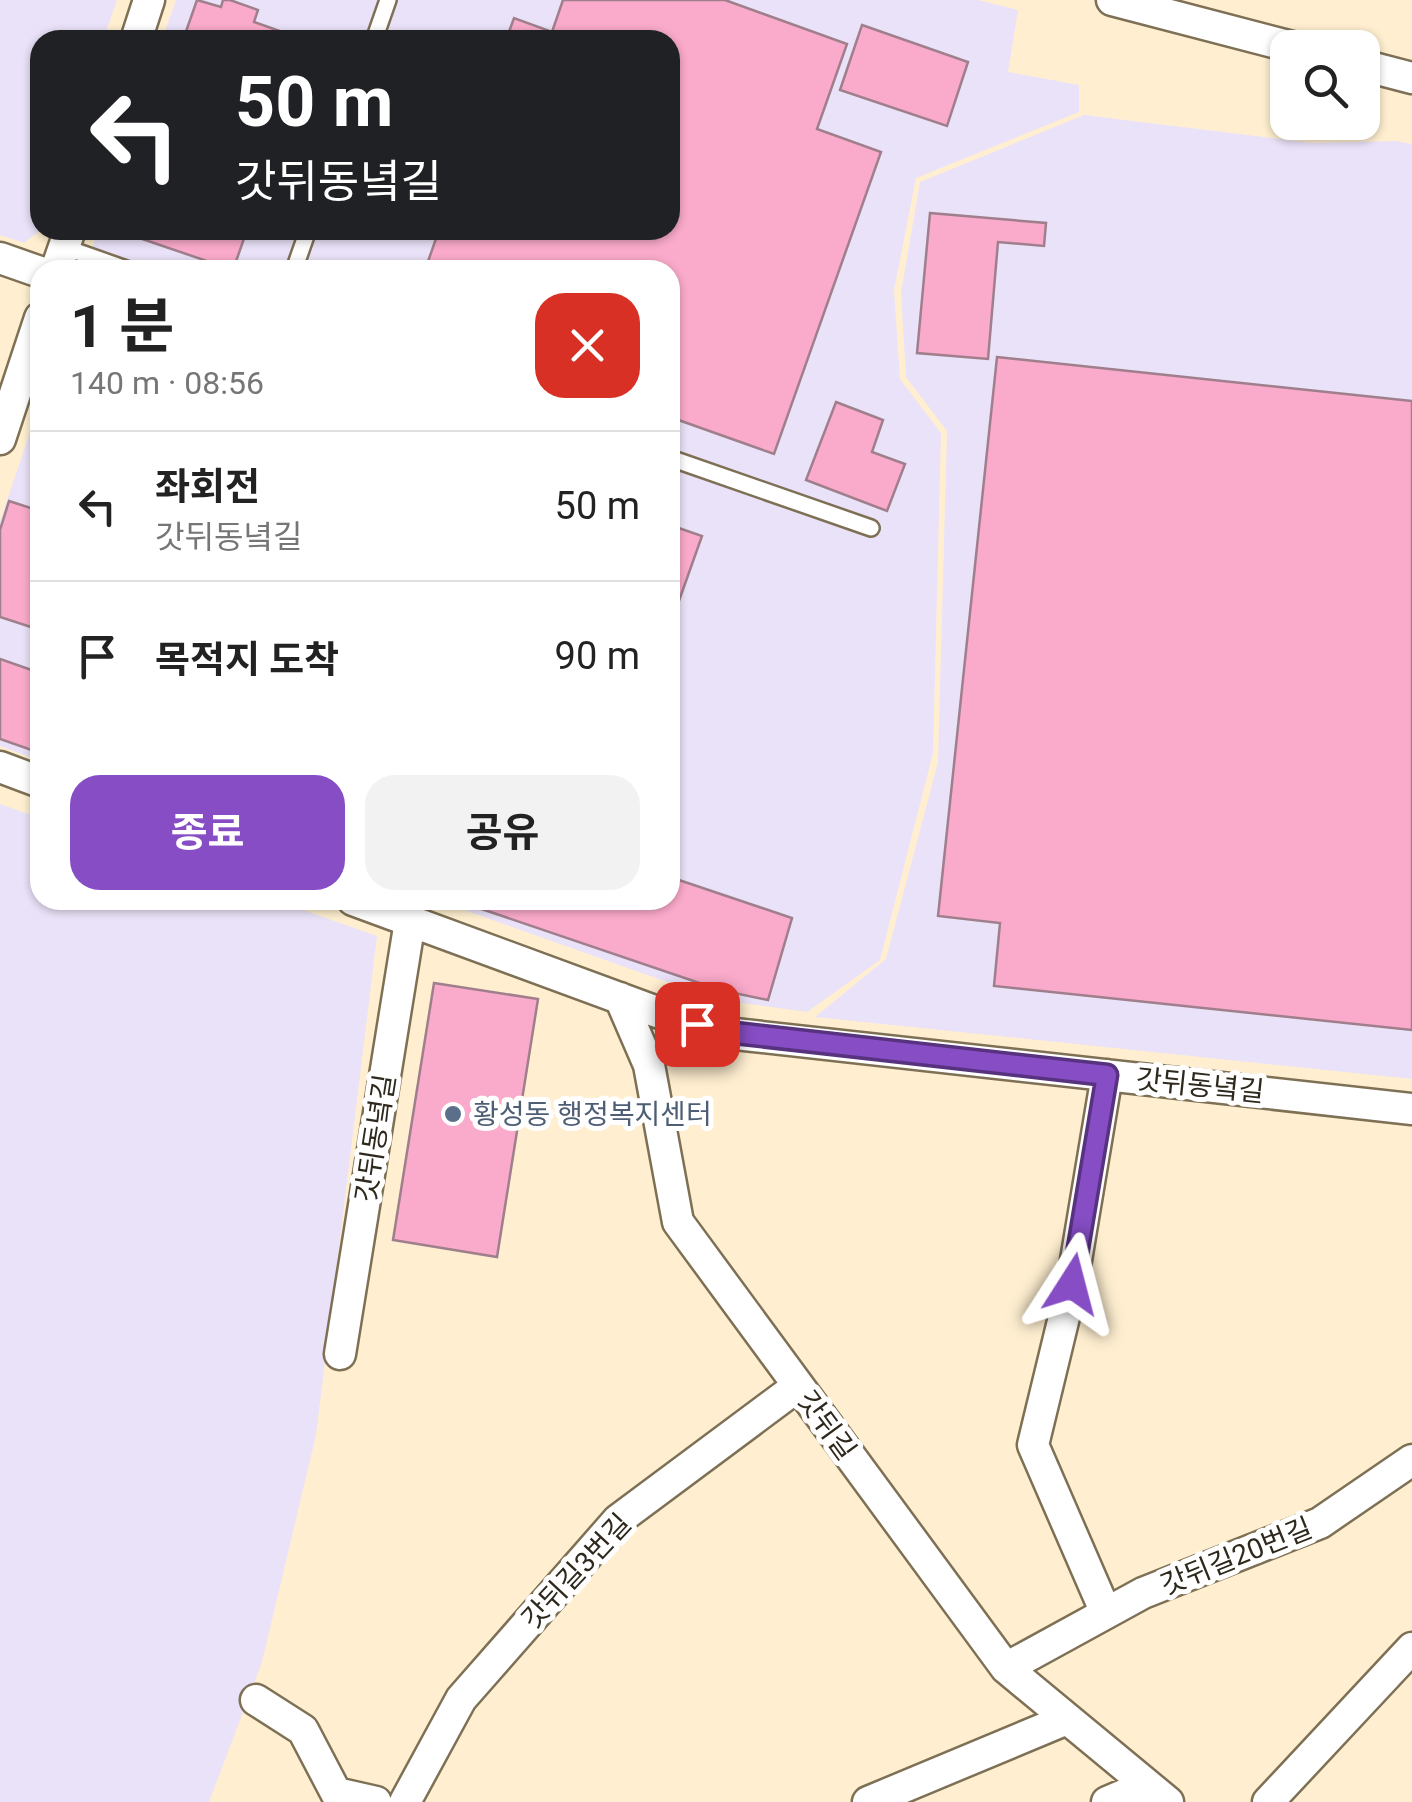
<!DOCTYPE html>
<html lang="ko">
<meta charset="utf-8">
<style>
:root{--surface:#fff;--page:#f2f2f2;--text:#222;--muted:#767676;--line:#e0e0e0;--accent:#864dc4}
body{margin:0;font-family:Roboto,"Noto Sans KR",sans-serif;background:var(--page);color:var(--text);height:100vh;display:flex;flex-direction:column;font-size:38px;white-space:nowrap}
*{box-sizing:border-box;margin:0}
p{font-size:32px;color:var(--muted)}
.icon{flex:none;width:55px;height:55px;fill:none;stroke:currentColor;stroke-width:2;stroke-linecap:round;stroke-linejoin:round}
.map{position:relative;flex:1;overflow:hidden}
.details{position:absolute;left:30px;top:260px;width:650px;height:650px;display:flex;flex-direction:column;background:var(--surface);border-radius:30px;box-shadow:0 2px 8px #0004}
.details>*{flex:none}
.banner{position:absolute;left:30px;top:30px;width:650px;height:210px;border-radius:30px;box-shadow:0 2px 8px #0004;background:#202124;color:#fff;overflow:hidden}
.fabs{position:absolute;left:1270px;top:30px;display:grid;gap:20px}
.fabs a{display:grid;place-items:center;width:110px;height:110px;border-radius:20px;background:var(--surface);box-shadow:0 2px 8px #0004;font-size:50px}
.pin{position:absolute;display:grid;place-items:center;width:85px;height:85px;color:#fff;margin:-42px;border-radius:20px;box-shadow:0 5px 15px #0006}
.me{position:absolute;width:110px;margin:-55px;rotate:9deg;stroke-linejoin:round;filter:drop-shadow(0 0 8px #0008)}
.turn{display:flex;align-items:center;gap:35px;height:210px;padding:0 40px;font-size:45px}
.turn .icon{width:130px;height:130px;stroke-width:2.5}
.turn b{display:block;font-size:70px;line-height:85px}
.round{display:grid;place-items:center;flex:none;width:105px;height:105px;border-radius:30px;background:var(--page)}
.summary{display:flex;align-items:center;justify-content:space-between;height:170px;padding:0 40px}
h1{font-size:60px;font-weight:700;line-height:75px}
.button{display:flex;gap:20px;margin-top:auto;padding:20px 40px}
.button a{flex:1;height:115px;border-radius:30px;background:var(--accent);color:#fff;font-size:40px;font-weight:700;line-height:115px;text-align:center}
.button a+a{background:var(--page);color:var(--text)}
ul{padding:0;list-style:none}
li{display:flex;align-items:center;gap:30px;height:150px;padding:0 40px;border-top:2px solid var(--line)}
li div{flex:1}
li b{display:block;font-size:38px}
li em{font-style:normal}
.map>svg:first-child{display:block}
.industrial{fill:#eae2f8}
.building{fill:#faaaca;stroke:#9f7f8b;stroke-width:2.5}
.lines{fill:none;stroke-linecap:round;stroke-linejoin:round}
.lane-casing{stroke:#7e7055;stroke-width:20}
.street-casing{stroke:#7e7055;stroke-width:35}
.lane{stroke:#fff;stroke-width:15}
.street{stroke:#fff;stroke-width:30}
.route-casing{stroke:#57327f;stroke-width:25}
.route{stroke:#864dc4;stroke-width:18}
.service-dot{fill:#5c6f8a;stroke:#fff;stroke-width:4}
.labels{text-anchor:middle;stroke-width:10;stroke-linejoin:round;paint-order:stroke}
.street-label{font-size:28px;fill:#2e281d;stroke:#fff}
.service-label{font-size:28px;fill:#4e5e75;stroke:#fff;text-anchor:start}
</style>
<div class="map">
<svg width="1412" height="1802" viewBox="0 0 1412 1802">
<rect width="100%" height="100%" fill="#ffefd0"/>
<!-- industrial -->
<path class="industrial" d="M 0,0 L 117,0 L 103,40 L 40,40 L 40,225 L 38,232 L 24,243 L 0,235 Z
M 176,0 L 978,0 L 1018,10 L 1008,72 L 1079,85 L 1079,112 L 916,178 L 894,290 L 900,379 L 941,433 L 933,753 L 880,960 L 807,1012 L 715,999 L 436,900 L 670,900 L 670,270 L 85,270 L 98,230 L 670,230 L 670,40 L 162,40 Z
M 1084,115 L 1312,143 L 1396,141 L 1412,144 L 1412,1079 L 815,1017 L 886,959 L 938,762 L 947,431 L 906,377 L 901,293 L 920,182 Z
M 40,403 L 40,761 L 0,746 L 0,521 Z
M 0,804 L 40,818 L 40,900 L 275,900 L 377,936 L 316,1435 L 262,1662 L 209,1802 L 0,1802 Z"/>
<!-- building -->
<path class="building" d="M 197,0 L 221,7 L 223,0 L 230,0 L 258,10 L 254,22 L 305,40 L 183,40 Z
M 563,0 L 725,0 L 847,44 L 817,129 L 881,152 L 774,454 L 670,417 L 670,270 L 425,270 L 439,230 L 670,230 L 670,40 L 506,40 L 514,18 L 552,32 Z
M 862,25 L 968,62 L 947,126 L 840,90 Z
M 930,213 L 1046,223 L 1044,246 L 998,242 L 988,359 L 917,353 Z
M 116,230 L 247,230 L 233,270 Z
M 997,357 L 1412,401 L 1412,1030 L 994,986 L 1000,923 L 938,916 Z
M 836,402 L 883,420 L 872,452 L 905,464 L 887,511 L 806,480 Z
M 9,501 L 40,511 L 40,630 L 0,617 L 0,530 Z
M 670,525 L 702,536 L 670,626 Z
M 0,659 L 40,673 L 40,753 L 0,739 Z
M 670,877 L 792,918 L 768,1000 L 720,990 L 455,900 L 670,900 Z
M 434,983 L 538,999 L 497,1257 L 393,1240 Z"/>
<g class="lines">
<!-- lane casing -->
<g class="lane-casing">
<path id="lane" d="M 374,40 L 388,0
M 64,247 L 129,270
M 294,270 L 308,230
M 670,458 L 871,528"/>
</g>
<!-- street casing -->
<g class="street-casing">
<path id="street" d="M 1112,0 L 1296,48
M 136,40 L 149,0
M 1362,65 L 1412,78
M 0,258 L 40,272
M 56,270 L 70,230
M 0,439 L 40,318
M 0,767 L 40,782
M 353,900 L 668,1016 L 726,1033 L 1412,1109
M 620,998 L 649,1065 L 678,1222 L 1006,1668 L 1168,1802
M 340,1354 L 410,921
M 1106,1613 L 1033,1445 L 1072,1284 L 1107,1075
M 1006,1668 L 1143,1593 L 1320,1523 L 1412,1460
M 256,1700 L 303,1730 L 336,1793 L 376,1802
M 405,1802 L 461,1699 L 618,1520 L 798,1386
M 868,1802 L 1067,1719
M 1107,1802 L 1147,1785
M 1268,1802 L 1412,1648"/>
</g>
<!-- lane -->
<use href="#lane" class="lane"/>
<!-- street -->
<use href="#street" class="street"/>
</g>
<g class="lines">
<!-- route casing -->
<g class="route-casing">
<path id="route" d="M 697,1024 L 726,1032 L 1107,1075 L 1072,1284"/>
</g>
<!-- route -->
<use href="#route" class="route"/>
</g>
<!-- markers -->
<circle class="service-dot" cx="453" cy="1114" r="10"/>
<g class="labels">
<!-- street labels -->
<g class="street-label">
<text transform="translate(1200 1085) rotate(6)" y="10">갓뒤동녘길</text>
<text transform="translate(375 1138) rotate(-81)" y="10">갓뒤동녘길</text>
<text transform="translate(827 1425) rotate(54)" y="10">갓뒤길</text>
<text transform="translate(1236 1556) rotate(-22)" y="10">갓뒤길20번길</text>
<text transform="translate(576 1571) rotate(-47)" y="10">갓뒤길3번길</text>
</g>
<!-- service labels -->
<g class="service-label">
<text x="473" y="1124">황성동 행정복지센터</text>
</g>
</g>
</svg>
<div class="fabs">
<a><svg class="icon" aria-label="search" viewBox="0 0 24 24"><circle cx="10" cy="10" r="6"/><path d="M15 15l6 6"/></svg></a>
</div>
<div class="pin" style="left:697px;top:1024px;background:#d93025"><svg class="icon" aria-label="arrive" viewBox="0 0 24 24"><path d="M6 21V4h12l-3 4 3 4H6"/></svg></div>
<svg class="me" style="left:1072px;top:1284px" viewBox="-20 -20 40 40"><path d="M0-17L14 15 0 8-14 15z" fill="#864dc4" stroke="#fff" stroke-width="4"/></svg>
<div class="banner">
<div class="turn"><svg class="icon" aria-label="left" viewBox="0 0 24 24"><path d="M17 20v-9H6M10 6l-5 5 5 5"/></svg><div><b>50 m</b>갓뒤동녘길</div></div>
</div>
<section class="details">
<div class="summary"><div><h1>1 분</h1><p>140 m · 08:56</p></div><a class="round" style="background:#d93025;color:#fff"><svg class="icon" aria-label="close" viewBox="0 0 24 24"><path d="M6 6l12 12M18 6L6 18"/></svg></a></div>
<ul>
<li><svg class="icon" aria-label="left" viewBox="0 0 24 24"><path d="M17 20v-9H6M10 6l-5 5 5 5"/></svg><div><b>좌회전</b><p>갓뒤동녘길</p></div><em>50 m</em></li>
<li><svg class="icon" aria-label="arrive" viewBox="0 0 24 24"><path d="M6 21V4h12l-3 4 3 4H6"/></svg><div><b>목적지 도착</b></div><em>90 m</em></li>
</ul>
<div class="button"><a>종료</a><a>공유</a></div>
</section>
</div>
